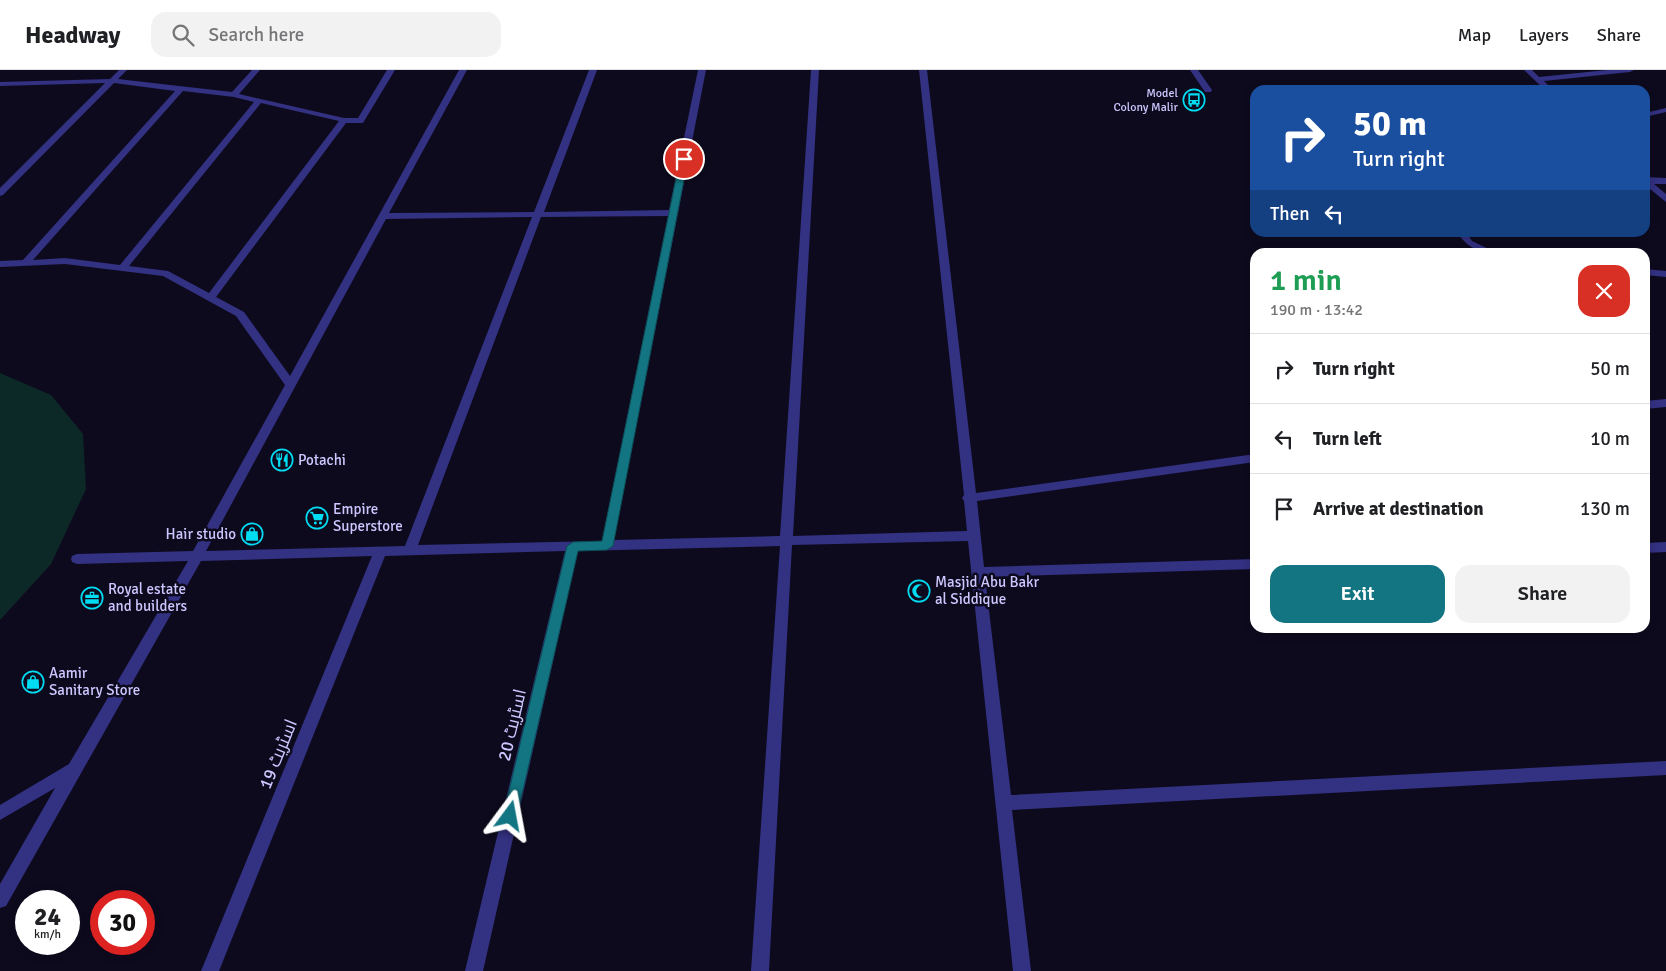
<!DOCTYPE html>
<meta charset="utf-8">
<style>
:root{--surface:#fff;--page:#f2f2f2;--text:#202124;--muted:#757577;--line:#e0e0e0;--accent:#127581}
body{margin:0;font-family:Signika,Cairo,sans-serif;background:var(--page);color:var(--text);height:100vh;display:flex;flex-direction:column;font-size:19px;white-space:nowrap}
*{box-sizing:border-box;margin:0}
p{font-size:16px;color:var(--muted)}
.icon{flex:none;width:28px;height:28px;fill:none;stroke:currentColor;stroke-width:2;stroke-linecap:round;stroke-linejoin:round}
.map{position:relative;flex:1;overflow:hidden}
.sheet{position:absolute;left:1250px;top:178px;width:400px;height:385px;display:flex;flex-direction:column;background:var(--surface);border-radius:15px;box-shadow:0 2px 8px #0003}
.sheet>*{flex:none}
.hud{position:absolute;left:1250px;top:15px;width:400px;height:152px;border-radius:15px;box-shadow:0 2px 8px #0003;background:#1a4fa0;color:#fff;overflow:hidden}
.speed{position:absolute;left:15px;top:820px;display:flex;gap:10px;font-size:25px;font-weight:700;text-align:center}
.speed>*{display:grid;place-content:center;width:65px;height:65px;border-radius:50%;background:var(--surface);box-shadow:0 2px 8px #0003;line-height:1}
.speed small{font-size:12px;font-weight:400}
.speed .limit{border:8px solid #d22;background:#fff;color:#111}
.pin{position:absolute;display:grid;place-items:center;width:42px;height:42px;color:#fff;margin:-21px;border:2px solid #fff;border-radius:50%;box-shadow:0 1px 5px #0007}
.me{position:absolute;width:55px;margin:-28px;rotate:13deg;stroke-linejoin:round;filter:drop-shadow(0 0 4px #0008)}
.turn{display:flex;align-items:center;gap:18px;height:105px;padding:0 20px;font-size:22px}
.turn .icon{width:65px;height:65px;stroke-width:2.5}
.turn b{display:block;font-size:35px;line-height:42px}
.then{display:flex;align-items:center;height:48px;padding:0 20px;background:#0003;gap:10px;font-size:19px}
.round{display:grid;place-items:center;flex:none;width:52px;height:52px;border-radius:15px;background:var(--page)}
.head{display:flex;align-items:center;justify-content:space-between;height:85px;padding:0 20px}
h1{font-size:30px;font-weight:600;line-height:38px;color:#1e9e55}
.cta{display:flex;gap:10px;margin-top:auto;padding:10px 20px}
.cta a{flex:1;height:58px;border-radius:15px;background:var(--accent);color:#fff;font-size:20px;font-weight:600;line-height:58px;text-align:center}
.cta a+a{background:var(--page);color:var(--text)}
ul{padding:0;list-style:none}
li{display:flex;align-items:center;gap:15px;height:70px;padding:0 20px;border-top:1px solid var(--line)}
li div{flex:1}
li b{display:block;font-size:19px}
li em{font-style:normal}
header{display:flex;align-items:center;gap:30px;box-sizing:border-box;height:70px;padding:0 25px;background:var(--surface);border-bottom:1px solid var(--line)}
header strong{font-size:24px}
nav{display:flex;gap:28px;margin-inline-start:auto;font-size:18px}
.search{width:350px;height:45px;background:var(--page);display:flex;align-items:center;gap:12px;box-sizing:border-box;padding:0 18px;border-radius:15px;color:var(--muted);font-size:19px}
.map>svg:first-child{display:block}
.green{fill:#0d2927}
.lines{fill:none;stroke-linecap:round;stroke-linejoin:round}
.service{fill:#333181;fill-rule:evenodd}
.minor{fill:#333181;fill-rule:evenodd}
.route{fill:#127581;stroke:#0c4c54}
.labels{text-anchor:middle;stroke-width:5;stroke-linejoin:round;paint-order:stroke}
.far-poi-label{font-size:12px;fill:#cdc7ff;stroke:#0d0a1e;text-anchor:end}
.poi-label{font-size:15px;fill:#cdc7ff;stroke:#0d0a1e;text-anchor:start}
.near-street-label{font-size:18px;fill:#cdc7ff;stroke:#0d0a1e}
</style>
<header>
<strong>Headway</strong>
<div class="search"><svg class="icon" aria-label="search" viewBox="0 0 24 24"><circle cx="10" cy="10" r="6"/><path d="M15 15l6 6"/></svg>Search here</div>
<nav><a>Map</a><a>Layers</a><a>Share</a></nav>
</header>
<div class="map">
<svg width="1666" height="901" viewBox="0 0 1666 901">
<rect width="100%" height="100%" fill="#0d0a1e"/>
<!-- green -->
<path class="green" d="M 0,303 L 51,325 L 83,364 L 86,419 L 51,494 L 0,550 Z"/>
<g class="lines">
<!-- service -->
<path class="service" d="M 1190,0 L 1198,0 L 1212,20 L 1211,22 L 1205,22 Z"/>
<!-- minor -->
<path class="minor" d="M 119,0 L 127,0 L 118,9 L 232,22 L 252,0 L 260,0 L 239,24 L 344,48 L 358,48 L 387,0 L 395,0 L 363,53 L 346,53 L 216,227 L 244,242 L 290,306 L 459,0 L 467,0 L 389,143 L 534,142 L 589,0 L 597,0 L 544,142 L 669,140 L 698,0 L 706,0 L 614,470 L 780,466 L 811,0 L 819,0 L 793,466 L 967,461 L 964,431 L 962,428 L 964,425 L 919,0 L 927,0 L 976,423 L 1255,384 L 1255,392 L 977,431 L 984,497 L 1255,489 L 1255,499 L 985,507 L 1011,725 L 1666,691 L 1666,705 L 1012,740 L 1031,901 L 1013,901 L 968,471 L 792,475 L 769,901 L 751,901 L 780,476 L 578,481 L 483,901 L 465,901 L 565,481 L 385,486 L 219,901 L 201,901 L 372,486 L 201,491 L 6,836 L 0,838 L 0,814 L 55,718 L 0,750 L 0,735 L 69,694 L 188,491 L 77,494 L 72,492 L 71,489 L 72,486 L 77,484 L 193,481 L 285,315 L 236,246 L 163,206 L 65,194 L 0,197 L 0,191 L 23,190 L 175,21 L 114,13 L 3,125 L 0,126 L 0,118 L 105,13 L 0,16 L 0,12 L 110,9 ZM 183,21 L 234,27 L 254,32 L 120,195 L 65,188 L 33,190 ZM 261,33 L 339,51 L 209,223 L 168,201 L 129,196 ZM 668,146 L 602,471 L 418,475 L 541,147 ZM 532,147 L 405,476 L 206,481 L 386,149 Z
M 1524,0 L 1532,0 L 1539,7 L 1607,0 L 1634,0 L 1630,2 L 1544,11 L 1553,20 L 1545,20 Z
M 1666,38 L 1666,42 L 1645,47 L 1645,43 Z
M 1645,107 L 1666,108 L 1666,114 L 1654,114 L 1666,124 L 1666,132 L 1645,115 Z
M 1457,162 L 1466,162 L 1472,171 L 1495,182 C 1478,184 1466,176 1457,162 Z
M 1645,199 L 1666,201 L 1666,207 L 1645,205 Z
M 1666,329 L 1666,337 L 1645,339 L 1645,331 Z
M 1666,472 L 1666,482 L 1645,483 L 1645,473 Z"/>
</g>
<!-- route -->
<path class="route" d="M 684,87 L 688,89 L 613,476 L 607,480 L 578,481 L 517,746 L 515,751 L 510,753 L 505,751 L 503,746 L 567,476 L 573,472 L 602,471 L 680,89 Z"/>
<!-- icons -->
<defs>
<g id="bus-ring" transform="scale(1.125)"><circle r="9.5" fill="#0d0a1e" stroke="#00dcf2" stroke-width="1.5"/><path d="M-5-6H5V4H4V6H2V4H-2V6H-4V4H-5ZM-3.5-4V0h7V-4ZM-3.5 1.2v1.5H-2V1.2ZM2 1.2v1.5H3.5V1.2Z" fill="#00dcf2"/></g>
<g id="restaurant-ring" transform="scale(1.125)"><circle r="9.5" fill="#0d0a1e" stroke="#00dcf2" stroke-width="1.5"/><path d="M-5-6h1v4h1v-4h1v4h1v-4h1v5L-1.5 .5V6h-2V.5L-5-1ZM5-6V6H3V1.5H1.5Q1.5-4 5-6Z" fill="#00dcf2"/></g>
<g id="supermarket-ring" transform="scale(1.125)"><circle r="9.5" fill="#0d0a1e" stroke="#00dcf2" stroke-width="1.5"/><path d="M-6-5.5h2.5l.6 2H6L4.5 2H-2.5L-4.4-4H-6ZM-1.5 3.2a1.3 1.3 0 1 0 .1 0ZM3 3.2a1.3 1.3 0 1 0 .1 0Z" fill="#00dcf2"/></g>
<g id="shop-ring" transform="scale(1.125)"><circle r="9.5" fill="#0d0a1e" stroke="#00dcf2" stroke-width="1.5"/><path d="M-5-2.5h2.3a2.7 3.5 0 0 1 5.4 0H5L5.5 6h-11ZM-1.5-2.5h3a1.5 2.3 0 0 0-3 0Z" fill="#00dcf2"/></g>
<g id="mosque-ring" transform="scale(1.125)"><circle r="9.5" fill="#0d0a1e" stroke="#00dcf2" stroke-width="1.5"/><path d="M3.5-4.9A6 6 0 1 0 3.5 4.9A5 5 0 1 1 3.5-4.9Z" fill="#00dcf2"/></g>
<g id="office-ring" transform="scale(1.125)"><circle r="9.5" fill="#0d0a1e" stroke="#00dcf2" stroke-width="1.5"/><path d="M-6-3h4V-5.5h4V-3h4V5H-6ZM-1-4.5V-3h2v-1.5ZM-6 0V1H6V0Z" fill="#00dcf2"/></g>
</defs>
<g fill-rule="evenodd">
<use href="#bus-ring" x="1194" y="30"/>
<use href="#restaurant-ring" x="282" y="390"/>
<use href="#supermarket-ring" x="317" y="448"/>
<use href="#shop-ring" x="252" y="464"/>
<use href="#mosque-ring" x="919" y="521"/>
<use href="#office-ring" x="92" y="528"/>
<use href="#shop-ring" x="33" y="612"/>
</g>
<g class="labels">
<!-- far-poi labels -->
<g class="far-poi-label">
<text x="1178" y="27">Model<tspan x="1178" dy="14">Colony Malir</tspan></text>
</g>
<!-- poi labels -->
<g class="poi-label">
<text x="298" y="395">Potachi</text>
<text x="333" y="444">Empire<tspan x="333" dy="17">Superstore</tspan></text>
<text x="236" y="469" text-anchor="end">Hair studio</text>
<text x="935" y="517">Masjid Abu Bakr<tspan x="935" dy="17">al Siddique</tspan></text>
<text x="108" y="524">Royal estate<tspan x="108" dy="17">and builders</tspan></text>
<text x="49" y="608">Aamir<tspan x="49" dy="17">Sanitary Store</tspan></text>
</g>
<!-- near-street labels -->
<g class="near-street-label">
<text transform="translate(512 655) rotate(-77)" y="6">اسٹریٹ 20</text>
<text transform="translate(278 684) rotate(-68)" y="6">اسٹریٹ 19</text>
</g>
</g>
</svg>
<div class="speed"><div>24<small>km/h</small></div><div class="limit">30</div></div>
<div class="pin" style="left:684px;top:89px;background:#d93025"><svg class="icon" aria-label="arrive" viewBox="0 0 24 24"><path d="M6 21V4h12l-3 4 3 4H6"/></svg></div>
<svg class="me" style="left:510px;top:746px" viewBox="-20 -20 40 40"><path d="M0-17L14 15 0 8-14 15z" fill="#127581" stroke="#fff" stroke-width="4"/></svg>
<div class="hud">
<div class="turn"><svg class="icon" aria-label="right" viewBox="0 0 24 24"><path d="M7 20v-9h11M14 6l5 5-5 5"/></svg><div><b>50 m</b>Turn right</div></div>
<div class="then">Then<svg class="icon" aria-label="left" viewBox="0 0 24 24"><path d="M17 20v-9H6M10 6l-5 5 5 5"/></svg></div>
</div>
<section class="sheet">
<div class="head"><div><h1>1 min</h1><p>190 m · 13:42</p></div><a class="round" style="background:#d93025;color:#fff"><svg class="icon" aria-label="close" viewBox="0 0 24 24"><path d="M6 6l12 12M18 6L6 18"/></svg></a></div>
<ul>
<li><svg class="icon" aria-label="right" viewBox="0 0 24 24"><path d="M7 20v-9h11M14 6l5 5-5 5"/></svg><div><b>Turn right</b></div><em>50 m</em></li>
<li><svg class="icon" aria-label="left" viewBox="0 0 24 24"><path d="M17 20v-9H6M10 6l-5 5 5 5"/></svg><div><b>Turn left</b></div><em>10 m</em></li>
<li><svg class="icon" aria-label="arrive" viewBox="0 0 24 24"><path d="M6 21V4h12l-3 4 3 4H6"/></svg><div><b>Arrive at destination</b></div><em>130 m</em></li>
</ul>
<div class="cta"><a>Exit</a><a>Share</a></div>
</section>
</div>
